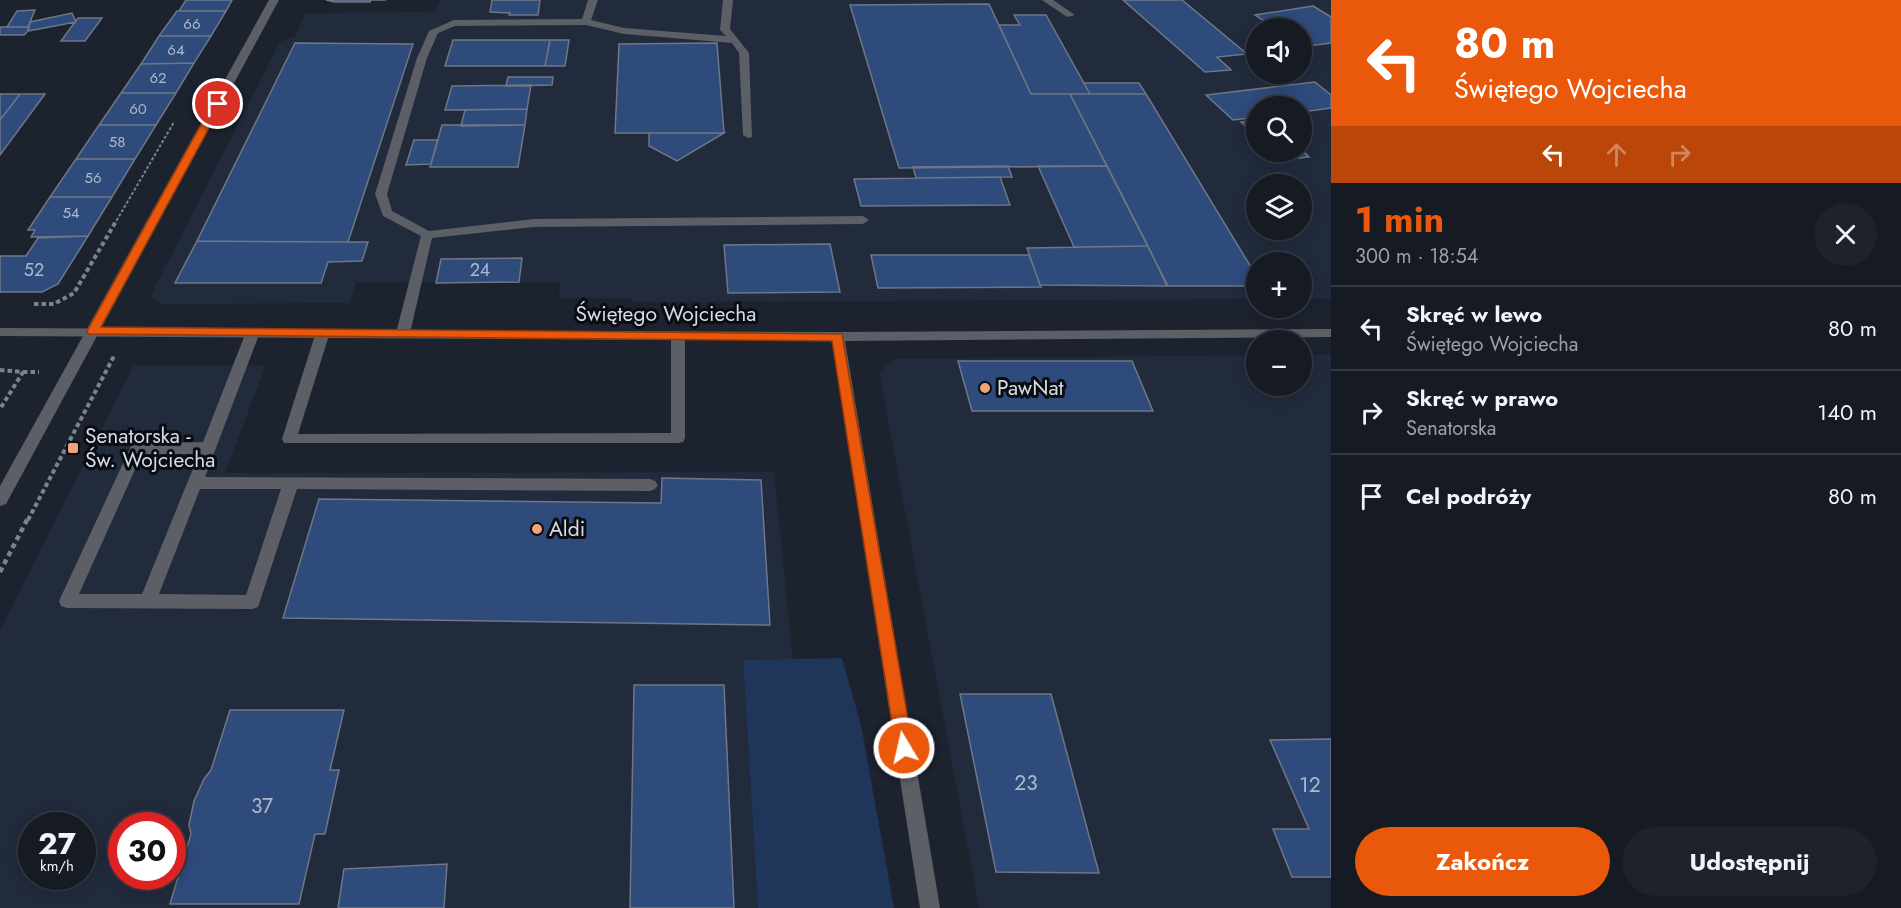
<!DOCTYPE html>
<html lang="pl">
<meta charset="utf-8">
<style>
:root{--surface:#151a23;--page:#1e232b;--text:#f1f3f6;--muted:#9da1a6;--line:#343841;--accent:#ea580c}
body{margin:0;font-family:Jost,sans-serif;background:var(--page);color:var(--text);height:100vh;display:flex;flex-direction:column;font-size:22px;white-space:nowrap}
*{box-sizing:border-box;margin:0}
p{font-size:20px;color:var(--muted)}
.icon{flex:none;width:33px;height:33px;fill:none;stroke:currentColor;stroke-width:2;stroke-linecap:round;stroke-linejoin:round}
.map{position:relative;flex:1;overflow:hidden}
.drawer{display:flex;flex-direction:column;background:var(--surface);width:570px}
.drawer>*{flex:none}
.hud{background:#ea580c;color:#fff;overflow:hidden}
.fabs{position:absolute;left:1246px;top:18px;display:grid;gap:12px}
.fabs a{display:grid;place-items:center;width:66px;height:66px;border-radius:50%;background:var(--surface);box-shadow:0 3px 15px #0003,0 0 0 2px var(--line);font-size:30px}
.speed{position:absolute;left:18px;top:812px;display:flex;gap:12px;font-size:30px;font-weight:700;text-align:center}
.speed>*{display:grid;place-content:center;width:78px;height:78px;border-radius:50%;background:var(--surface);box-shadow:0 3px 15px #0003,0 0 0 2px var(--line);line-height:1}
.speed small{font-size:15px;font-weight:400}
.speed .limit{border:9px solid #d22;background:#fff;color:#111}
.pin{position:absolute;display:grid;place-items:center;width:51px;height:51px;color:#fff;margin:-26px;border:3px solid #fff;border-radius:50%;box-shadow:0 2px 6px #0007}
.me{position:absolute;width:66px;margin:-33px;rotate:351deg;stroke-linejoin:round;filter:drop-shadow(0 0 4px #0008)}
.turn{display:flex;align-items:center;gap:21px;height:126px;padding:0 24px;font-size:27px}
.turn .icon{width:78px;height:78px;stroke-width:2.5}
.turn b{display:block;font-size:42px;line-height:51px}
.lanes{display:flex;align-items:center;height:57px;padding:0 24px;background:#0003;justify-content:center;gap:30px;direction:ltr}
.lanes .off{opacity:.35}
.round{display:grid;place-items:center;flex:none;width:63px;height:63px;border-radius:32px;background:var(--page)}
.overview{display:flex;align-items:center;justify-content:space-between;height:102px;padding:0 24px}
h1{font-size:36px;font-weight:700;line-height:45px;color:var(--accent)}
.cta{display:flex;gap:12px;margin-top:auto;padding:12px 24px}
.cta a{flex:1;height:69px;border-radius:36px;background:var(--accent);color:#fff;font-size:24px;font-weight:700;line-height:69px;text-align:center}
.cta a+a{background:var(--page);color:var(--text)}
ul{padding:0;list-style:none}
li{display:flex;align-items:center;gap:18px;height:84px;padding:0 24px;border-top:2px solid var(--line)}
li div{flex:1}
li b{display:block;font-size:22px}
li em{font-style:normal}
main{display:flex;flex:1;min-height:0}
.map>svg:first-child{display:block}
.built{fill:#212b3c;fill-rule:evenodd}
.green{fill:#1f355a}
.building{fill:#2f4b7c;stroke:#6e7785;stroke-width:1.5}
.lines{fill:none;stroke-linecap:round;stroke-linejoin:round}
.path-far2{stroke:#7d828c;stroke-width:2;stroke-dasharray:3 2;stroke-linecap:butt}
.path-far1{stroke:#7d828c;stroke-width:4;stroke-dasharray:4.5 3;stroke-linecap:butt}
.path{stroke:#7d828c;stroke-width:4.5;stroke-dasharray:5 4;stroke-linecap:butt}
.service{fill:#5c5f66;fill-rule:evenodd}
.minor{fill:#5c5f66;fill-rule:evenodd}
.tertiary{fill:#5c5f66;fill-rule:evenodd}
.route{fill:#ea580c;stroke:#983908;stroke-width:1.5}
.poi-dot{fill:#efa377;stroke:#090c12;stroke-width:2}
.labels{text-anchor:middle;stroke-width:6;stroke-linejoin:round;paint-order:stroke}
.far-number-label{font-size:15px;fill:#adb8ca}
.number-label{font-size:18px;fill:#adb8ca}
.street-label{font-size:21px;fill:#d7dce4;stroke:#090c12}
.poi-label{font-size:21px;fill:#d7dce4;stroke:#090c12;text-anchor:start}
.near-number-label{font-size:21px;fill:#adb8ca}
</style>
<main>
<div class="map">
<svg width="1331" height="908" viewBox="0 0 1331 908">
<rect width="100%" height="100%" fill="#1c232f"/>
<!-- built -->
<path class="built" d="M 440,0 L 1331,0 L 1331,298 L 1302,299 L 1302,262 L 1257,262 L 1257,299 L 634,302 L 632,298 L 559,298 L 560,282 L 356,282 L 350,303 L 161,304 L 151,295 L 280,42 L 295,36 L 306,13 L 428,12 L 437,8 ZM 1257,28 L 1302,28 L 1302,74 L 1257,74 ZM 1257,106 L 1302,106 L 1302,152 L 1257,152 ZM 1257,184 L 1302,184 L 1302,230 L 1257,230 Z
M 1257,355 L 1257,386 L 1302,386 L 1302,355 L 1331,355 L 1331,908 L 979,908 L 879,372 L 894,359 Z
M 134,365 L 266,365 L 225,473 L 774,472 L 793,659 L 743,660 L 758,908 L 0,908 L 0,630 ZM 32,825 L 82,825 L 82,876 L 32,876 ZM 122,825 L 172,825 L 172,876 L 122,876 Z"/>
<!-- green -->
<path class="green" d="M 842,658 L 861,725 L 894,908 L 758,908 L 743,660 Z"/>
<!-- building -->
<path class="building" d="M 186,0 L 232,0 L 226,11 L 179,11 Z
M 326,0 L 386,0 L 371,0 L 370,2 L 335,2 Z
M 492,0 L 540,0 L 538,15 L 509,15 L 510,13 L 490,12 Z
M 1123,0 L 1182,0 L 1247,54 L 1217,57 L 1231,70 L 1205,72 Z
M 989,4 L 1031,94 L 1070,94 L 1107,166 L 899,168 L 850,5 Z
M 1313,6 L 1331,17 L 1331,43 L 1302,47 L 1302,28 L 1275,28 L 1255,15 Z
M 35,10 L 28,27 L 7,27 L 17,11 Z
M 177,11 L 226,11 L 211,36 L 159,36 Z
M 72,13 L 76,22 L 28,31 L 30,22 Z
M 1014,15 L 1046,15 L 1090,94 L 1031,94 L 999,25 L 1020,25 Z
M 78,18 L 102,18 L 85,41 L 61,41 Z
M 0,27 L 28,27 L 28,31 L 24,35 L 0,35 Z
M 159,36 L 211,36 L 194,63 L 141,64 Z
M 453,40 L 550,40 L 545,66 L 445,66 Z
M 550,40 L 569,40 L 565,66 L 545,66 Z
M 295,43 L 413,44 L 348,242 L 197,241 Z
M 717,43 L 724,133 L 615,133 L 619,44 Z
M 194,63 L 176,93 L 121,93 L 141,64 Z
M 508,77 L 553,77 L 552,85 L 506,86 Z
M 1315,82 L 1331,95 L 1331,108 L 1302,112 L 1302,106 L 1257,106 L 1257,117 L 1233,120 L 1206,95 Z
M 1084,83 L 1139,83 L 1146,94 L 1090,94 Z
M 531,85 L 527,109 L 445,110 L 452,86 Z
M 121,93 L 176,93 L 156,125 L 99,125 Z
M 0,94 L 20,94 L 0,120 Z
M 20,94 L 45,94 L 0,155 L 0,120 Z
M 1070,94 L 1146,94 L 1257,277 L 1257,286 L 1168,286 Z
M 527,109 L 525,125 L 461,126 L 465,110 Z
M 1257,121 L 1257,137 L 1241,122 Z
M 99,125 L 156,125 L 135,159 L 76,159 Z
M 442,125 L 525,125 L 518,167 L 430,167 Z
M 649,133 L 724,133 L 677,161 L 649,146 Z
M 414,140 L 438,140 L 431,164 L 406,165 Z
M 1302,150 L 1309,157 L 1280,160 L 1272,152 Z
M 76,159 L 135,159 L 112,197 L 50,197 Z
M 1008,166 L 1012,177 L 916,178 L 913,167 Z
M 1038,166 L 1107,166 L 1148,246 L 1074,247 Z
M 1000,177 L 1010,205 L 861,206 L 854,179 Z
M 50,197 L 112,197 L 88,236 L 31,237 L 35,230 L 28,230 Z
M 88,236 L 58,284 L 42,292 L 0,292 L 0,256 L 26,256 L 38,238 Z
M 197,241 L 348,242 L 368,242 L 362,261 L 328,262 L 321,283 L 175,283 Z
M 830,244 L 840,292 L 728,293 L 724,245 Z
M 1148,246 L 1167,286 L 1040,285 L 1027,248 Z
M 871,255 L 1029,255 L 1041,287 L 878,288 Z
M 522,258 L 519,282 L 436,283 L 441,259 Z
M 958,361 L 1132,361 L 1153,411 L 972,411 Z
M 662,478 L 761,480 L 770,625 L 283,618 L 319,499 L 661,503 Z
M 634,685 L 724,685 L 734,908 L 630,908 Z
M 960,694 L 1051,694 L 1099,873 L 996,872 Z
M 230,710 L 344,710 L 330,770 L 339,770 L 325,834 L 315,834 L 299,904 L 170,904 L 191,834 L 189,825 L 194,801 L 204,779 L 211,770 Z
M 1331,739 L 1331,877 L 1292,877 L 1273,829 L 1309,829 L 1270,740 Z
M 447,864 L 444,908 L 338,908 L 344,869 Z"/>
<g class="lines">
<!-- path-far2 -->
<path class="path-far2" d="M 114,225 L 174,122"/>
<!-- path-far1 -->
<path class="path-far1" d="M 34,304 L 54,304 L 74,293 L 115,223
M 0,370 L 23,372 L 0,409
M 23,372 L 39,372
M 28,520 L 114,356"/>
<!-- path -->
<path class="path" d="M 0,572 L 28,518"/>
<!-- service -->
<path class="service" d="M 588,0 L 598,0 L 591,20 L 624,28 L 726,36 L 720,30 L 723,0 L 733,0 L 730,29 L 749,53 L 752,137 L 748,138 L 743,135 L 739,53 L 732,43 L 624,34 L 586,25 L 455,26 L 438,33 L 427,58 L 387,194 L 392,211 L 429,231 L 534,219 L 863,216 L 869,220 L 863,224 L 534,227 L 432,238 L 410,333 L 408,336 L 398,336 L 396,333 L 421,236 L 383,216 L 375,194 L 417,58 L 429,31 L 454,20 L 582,19 Z
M 1042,0 L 1053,0 L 1075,15 L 1067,17 Z
M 253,328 L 260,332 L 205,477 L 650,479 L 655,481 L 658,485 L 655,489 L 650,491 L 297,489 L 258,607 L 252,609 L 67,608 L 61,606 L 59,601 L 132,444 L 203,442 L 246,332 ZM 142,454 L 199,454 L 142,594 L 79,594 ZM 200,489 L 281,489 L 246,595 L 159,594 Z
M 323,328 L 330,332 L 298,434 L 671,433 L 671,335 L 678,331 L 685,335 L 685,438 L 683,442 L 678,443 L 284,443 L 282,439 L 316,332 Z"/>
<!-- minor -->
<path class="minor" d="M 0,328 L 838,332 L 1331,329 L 1331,337 L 845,341 L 940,908 L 920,908 L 832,341 L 0,336 Z"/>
<!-- tertiary -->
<path class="tertiary" d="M 269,0 L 279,0 L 6,504 L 0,506 L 0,486 Z"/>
</g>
<!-- route -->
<path class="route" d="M 214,101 L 222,104 L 101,327 L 842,334 L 913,748 L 911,754 L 904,756 L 898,754 L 896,748 L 832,341 L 88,334 L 87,331 Z"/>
<!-- markers -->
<g class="poi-dot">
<circle cx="985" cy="388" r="6"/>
<rect x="67" y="442" width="12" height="12" rx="3"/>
<circle cx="537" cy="529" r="6"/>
</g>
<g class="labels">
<!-- far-number labels -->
<g class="far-number-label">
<text x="192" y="29">66</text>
<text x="176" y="55">64</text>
<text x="158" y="83">62</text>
<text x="138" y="114">60</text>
<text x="117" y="147">58</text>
<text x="93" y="183">56</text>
<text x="71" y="218">54</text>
</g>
<!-- number labels -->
<g class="number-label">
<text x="34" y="276">52</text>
<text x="480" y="276">24</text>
</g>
<!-- street labels -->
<g class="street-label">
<text x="666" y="321">Świętego Wojciecha</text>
</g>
<!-- poi labels -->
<g class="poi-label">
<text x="997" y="395">PawNat</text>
<text x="85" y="443">Senatorska -<tspan x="85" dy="24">Św. Wojciecha</tspan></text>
<text x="549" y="536">Aldi</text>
</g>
<!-- near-number labels -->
<g class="near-number-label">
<text x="1026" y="790">23</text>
<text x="1310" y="792">12</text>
<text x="262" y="813">37</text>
</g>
</g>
</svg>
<div class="fabs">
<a><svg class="icon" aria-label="sound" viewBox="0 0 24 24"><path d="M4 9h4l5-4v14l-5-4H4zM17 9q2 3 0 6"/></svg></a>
<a><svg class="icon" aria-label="search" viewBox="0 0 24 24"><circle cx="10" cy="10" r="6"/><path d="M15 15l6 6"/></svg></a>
<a><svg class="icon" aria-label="layers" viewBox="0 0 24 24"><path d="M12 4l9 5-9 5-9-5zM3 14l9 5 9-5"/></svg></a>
<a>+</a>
<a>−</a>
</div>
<div class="speed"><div>27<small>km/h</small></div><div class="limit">30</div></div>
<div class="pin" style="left:218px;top:104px;background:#d93025"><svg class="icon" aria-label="arrive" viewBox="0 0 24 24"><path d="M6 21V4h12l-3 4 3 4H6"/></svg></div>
<svg class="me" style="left:904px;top:748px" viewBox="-20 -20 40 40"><circle r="17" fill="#ea580c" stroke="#fff" stroke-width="3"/><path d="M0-11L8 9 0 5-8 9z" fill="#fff"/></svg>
</div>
<section class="drawer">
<div class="hud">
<div class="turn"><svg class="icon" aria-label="left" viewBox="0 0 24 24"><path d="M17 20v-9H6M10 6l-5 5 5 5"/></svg><div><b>80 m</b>Świętego Wojciecha</div></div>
<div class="lanes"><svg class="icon" aria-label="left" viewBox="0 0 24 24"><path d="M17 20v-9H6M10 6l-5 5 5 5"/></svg><svg class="icon off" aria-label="ahead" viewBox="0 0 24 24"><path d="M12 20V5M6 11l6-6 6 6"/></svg><svg class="icon off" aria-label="right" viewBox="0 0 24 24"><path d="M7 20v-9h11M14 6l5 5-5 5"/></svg></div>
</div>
<div class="overview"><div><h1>1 min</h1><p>300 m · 18:54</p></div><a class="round"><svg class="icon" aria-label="close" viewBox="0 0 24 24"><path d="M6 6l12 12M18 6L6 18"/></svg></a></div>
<ul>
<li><svg class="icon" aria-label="left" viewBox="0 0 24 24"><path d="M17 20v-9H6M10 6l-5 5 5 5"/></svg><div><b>Skręć w lewo</b><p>Świętego Wojciecha</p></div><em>80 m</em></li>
<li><svg class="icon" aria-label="right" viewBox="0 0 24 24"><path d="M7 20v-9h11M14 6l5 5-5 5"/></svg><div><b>Skręć w prawo</b><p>Senatorska</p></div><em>140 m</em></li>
<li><svg class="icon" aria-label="arrive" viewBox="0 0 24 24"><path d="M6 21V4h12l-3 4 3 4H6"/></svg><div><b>Cel podróży</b></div><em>80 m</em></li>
</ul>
<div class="cta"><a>Zakończ</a><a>Udostępnij</a></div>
</section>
</main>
